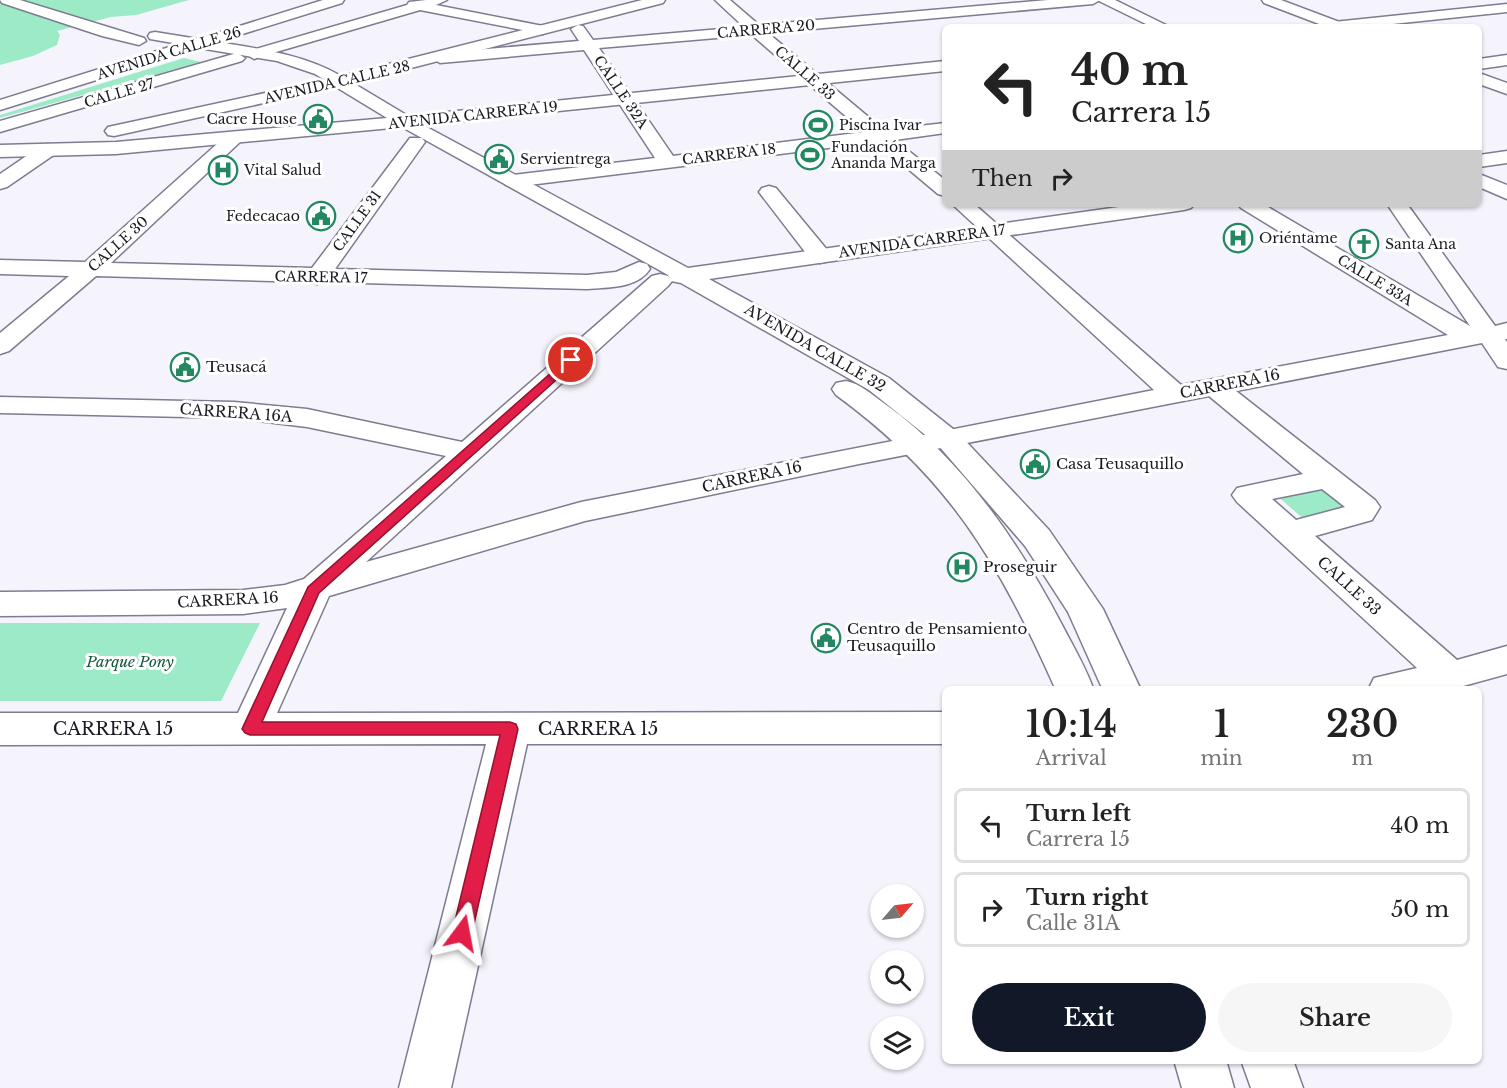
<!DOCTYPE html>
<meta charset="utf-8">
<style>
:root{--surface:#fff;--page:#f6f6f6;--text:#222;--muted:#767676;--line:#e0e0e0;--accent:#111827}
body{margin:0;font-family:"Libre Baskerville",serif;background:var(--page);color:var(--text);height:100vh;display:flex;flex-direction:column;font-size:22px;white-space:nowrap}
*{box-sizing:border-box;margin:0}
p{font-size:20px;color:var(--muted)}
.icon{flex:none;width:33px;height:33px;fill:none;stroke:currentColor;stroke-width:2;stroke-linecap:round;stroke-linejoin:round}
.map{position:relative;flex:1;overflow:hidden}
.panel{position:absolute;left:942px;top:686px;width:540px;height:378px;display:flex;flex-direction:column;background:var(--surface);border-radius:9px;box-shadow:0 2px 4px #0004}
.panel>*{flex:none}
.guide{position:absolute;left:942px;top:24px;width:540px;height:183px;border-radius:9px;box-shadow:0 2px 4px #0004;background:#fff;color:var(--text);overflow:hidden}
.needle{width:39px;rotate:62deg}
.controls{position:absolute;left:870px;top:884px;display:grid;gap:12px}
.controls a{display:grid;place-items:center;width:54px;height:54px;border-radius:50%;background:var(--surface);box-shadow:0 2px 4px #0004;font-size:30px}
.pin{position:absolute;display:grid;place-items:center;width:51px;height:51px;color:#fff;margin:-26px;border:3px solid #fff;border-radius:50%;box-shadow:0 2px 6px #0007}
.me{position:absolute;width:66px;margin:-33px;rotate:13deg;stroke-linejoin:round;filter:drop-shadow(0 0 4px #0008)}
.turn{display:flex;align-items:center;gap:21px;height:126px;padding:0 30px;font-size:27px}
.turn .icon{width:78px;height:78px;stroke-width:2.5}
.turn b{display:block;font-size:42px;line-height:51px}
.then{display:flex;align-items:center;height:57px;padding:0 30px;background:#0003;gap:12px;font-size:22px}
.eta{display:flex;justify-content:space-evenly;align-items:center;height:102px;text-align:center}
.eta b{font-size:36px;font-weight:600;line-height:42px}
.button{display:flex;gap:12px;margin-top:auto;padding:12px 30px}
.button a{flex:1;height:69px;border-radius:36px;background:var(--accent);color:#fff;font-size:24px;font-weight:600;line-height:69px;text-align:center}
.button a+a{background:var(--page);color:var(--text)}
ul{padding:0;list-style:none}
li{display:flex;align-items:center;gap:18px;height:75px;margin:0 12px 9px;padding:0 18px;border:3px solid var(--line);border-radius:9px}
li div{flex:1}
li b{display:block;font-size:22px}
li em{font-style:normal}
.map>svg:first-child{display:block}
.green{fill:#9cebc6}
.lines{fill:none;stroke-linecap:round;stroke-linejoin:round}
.minor-casing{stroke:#7d7c90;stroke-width:3}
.major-casing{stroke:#7d7c90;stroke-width:3}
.minor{fill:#fff;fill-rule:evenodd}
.major{fill:#fff;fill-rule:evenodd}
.route{fill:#e11d48;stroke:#92132f;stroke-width:1.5}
.labels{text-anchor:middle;stroke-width:6;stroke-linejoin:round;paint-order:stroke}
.far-street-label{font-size:14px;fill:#1a1a22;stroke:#fff}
.far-poi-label{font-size:14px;fill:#1a1a22;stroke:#fff;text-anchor:start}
.street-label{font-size:15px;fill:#1a1a22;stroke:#fff}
.poi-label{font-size:15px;fill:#1a1a22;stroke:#fff;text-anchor:start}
.park-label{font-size:15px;font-style:italic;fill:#13593f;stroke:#fff}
.near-street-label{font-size:18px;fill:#1a1a22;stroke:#fff}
</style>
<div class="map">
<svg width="1507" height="1088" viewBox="0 0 1507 1088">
<rect width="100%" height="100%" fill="#f5f4fd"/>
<!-- green -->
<path class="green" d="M 0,0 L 189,0 L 136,15 L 111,17 L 57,31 L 60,35 L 57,45 L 33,56 L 0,65 Z
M 184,58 L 201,62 L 0,118 L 0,115 Z
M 1327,482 L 1359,508 L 1306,521 L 1275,494 Z
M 0,623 L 260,623 L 221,701 L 0,701 Z"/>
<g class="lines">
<!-- minor casing -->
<g class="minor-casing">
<path id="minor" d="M 0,0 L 20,0 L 144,38 L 146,41 L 139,45 L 102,36 L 2,3 Z
M 426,0 L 447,0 L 436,5 L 543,26 L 550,30 L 543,34 L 420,10 L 259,57 L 254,59 L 246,54 L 249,51 L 407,5 L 409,2 Z
M 715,0 L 730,0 L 759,25 L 1048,0 L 1100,0 L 1093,4 L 768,33 L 884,130 L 945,123 L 945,133 L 895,140 L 945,180 L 945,196 L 938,194 L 876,142 L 513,187 L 506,185 L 503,181 L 506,177 L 513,175 L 655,158 L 584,50 L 440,63 L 432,58 L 440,53 L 579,41 L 571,29 L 578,25 L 583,26 L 593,40 L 744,27 ZM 752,35 L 864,132 L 673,156 L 599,48 Z
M 1262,0 L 1281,0 L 1342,23 L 1344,26 L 1327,27 L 1264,3 Z
M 237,53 L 245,58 L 242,61 L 0,132 L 0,121 Z
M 1507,55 L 1507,65 L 1479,69 L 1479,59 Z
M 1479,73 L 1507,83 L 1507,94 L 1479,84 Z
M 233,134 L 239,135 L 242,139 L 239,143 L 111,263 L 312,268 L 410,138 L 422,138 L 425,142 L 335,269 L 587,275 L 616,272 L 639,262 L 647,264 L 650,269 C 637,289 608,287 587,289 L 324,282 L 317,284 L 309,282 L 96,276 L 9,351 L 0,354 L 0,333 L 69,276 L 0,274 L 0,260 L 85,262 L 227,135 Z
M 48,144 L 55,146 L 57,150 L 55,154 L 7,187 L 0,189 L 0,174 L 41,146 Z
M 769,186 L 776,188 L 828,251 L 831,256 L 828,261 L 820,263 L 812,261 L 759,192 L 762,188 Z
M 952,204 L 974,204 L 1181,385 L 1448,335 L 1241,208 L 1238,204 L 1263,204 L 1470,326 L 1387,204 L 1407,204 L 1495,326 L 1507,323 L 1507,339 L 1505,339 L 1507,342 L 1507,369 L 1498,367 L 1482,343 L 1236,391 L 1375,500 L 1380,507 L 1372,520 L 1315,536 L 1457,660 L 1507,646 L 1507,674 L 1456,688 L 1369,688 L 1374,678 L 1417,668 L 1237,502 L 1232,495 L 1237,488 L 1303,474 L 1209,396 L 859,464 L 585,521 L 329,596 L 277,713 L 945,712 L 945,744 L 527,744 L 451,1088 L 399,1088 L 486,744 L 0,745 L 0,713 L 238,713 L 287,608 L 243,614 L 0,616 L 0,592 L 243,590 L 285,585 L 304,579 L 446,456 L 307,427 L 234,418 L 0,413 L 0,397 L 234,402 L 307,409 L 462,442 L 652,276 L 660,274 L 668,276 L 672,281 L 668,286 L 366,562 L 581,502 L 1154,390 ZM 1322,489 L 1345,507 L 1296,520 L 1272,499 Z"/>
</g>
<!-- major casing -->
<g class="major-casing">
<path id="major" d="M 323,0 L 344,0 L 342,3 L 217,42 C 260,49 303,54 341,76 L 642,0 L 665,0 L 663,3 L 353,83 L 408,116 L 945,61 L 945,71 L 423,125 L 688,268 L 1140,204 L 1194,204 L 1191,208 L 1184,210 L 709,279 L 889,378 L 958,433 L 1049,530 L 1103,609 L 1140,688 L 1102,688 L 1068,612 L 1025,546 L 938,445 L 869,390 L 681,283 L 671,281 L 668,275 L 402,127 L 116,154 L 0,157 L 0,145 L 116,142 L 387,118 L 336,87 L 114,136 L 108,135 L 105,131 L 108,127 L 325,80 L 315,74 L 277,61 L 199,48 L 0,110 L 0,100 L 179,44 L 150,39 L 148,36 L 150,33 L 155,32 L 198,39 Z
M 1097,0 L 1115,0 L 1170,27 L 1152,27 Z
M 1507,4 L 1507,12 L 1364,27 L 1317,27 L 1324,23 Z
M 1507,151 L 1507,163 L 1479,167 L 1479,155 Z
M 1479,174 L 1507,185 L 1507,199 L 1479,187 Z
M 846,381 C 861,384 872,395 885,404 C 961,458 1018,541 1061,623 C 1072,644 1085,666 1093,688 L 1055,688 C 999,563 949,477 836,395 L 832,389 L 836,383 Z
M 1174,1060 L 1226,1060 L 1234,1088 L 1182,1088 Z
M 1241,1060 L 1293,1060 L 1303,1088 L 1251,1088 Z"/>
</g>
<!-- minor -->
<use href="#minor" class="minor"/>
<!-- major -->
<use href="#major" class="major"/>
</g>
<!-- route -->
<path class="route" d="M 571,357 L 575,358 L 575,363 L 319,593 L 262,722 L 510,722 L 516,724 L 518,729 L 472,933 L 469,940 L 462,942 L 455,940 L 452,933 L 500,735 L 250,735 L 245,733 L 242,729 L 308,587 L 568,358 Z"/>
<!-- icons -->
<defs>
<g id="civic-ring" transform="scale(1.5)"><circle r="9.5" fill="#fff" stroke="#238862" stroke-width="1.5"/><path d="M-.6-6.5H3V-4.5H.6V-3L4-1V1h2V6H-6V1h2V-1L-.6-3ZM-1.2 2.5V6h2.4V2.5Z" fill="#238862"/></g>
<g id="stadium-ring" transform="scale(1.5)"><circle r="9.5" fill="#fff" stroke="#238862" stroke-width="1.5"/><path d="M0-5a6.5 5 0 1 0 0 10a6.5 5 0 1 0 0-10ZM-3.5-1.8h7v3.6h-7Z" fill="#238862"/></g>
<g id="hospital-ring" transform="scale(1.5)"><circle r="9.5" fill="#fff" stroke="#238862" stroke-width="1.5"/><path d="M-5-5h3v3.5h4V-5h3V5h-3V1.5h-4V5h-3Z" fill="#238862"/></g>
<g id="church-ring" transform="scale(1.5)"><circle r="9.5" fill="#fff" stroke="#238862" stroke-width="1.5"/><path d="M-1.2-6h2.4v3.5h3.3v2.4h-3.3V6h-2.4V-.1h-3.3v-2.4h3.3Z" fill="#238862"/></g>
</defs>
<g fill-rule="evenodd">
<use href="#civic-ring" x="318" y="119"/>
<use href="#stadium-ring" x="818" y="125"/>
<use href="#stadium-ring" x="810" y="155"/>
<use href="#civic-ring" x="499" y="159"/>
<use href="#hospital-ring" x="223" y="170"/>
<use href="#civic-ring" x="321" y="216"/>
<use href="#hospital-ring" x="1238" y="238"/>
<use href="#church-ring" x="1364" y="244"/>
<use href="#civic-ring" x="185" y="367"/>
<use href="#civic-ring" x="1035" y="464"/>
<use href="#hospital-ring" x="962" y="567"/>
<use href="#civic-ring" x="826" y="638"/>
</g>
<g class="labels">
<!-- far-street labels -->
<g class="far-street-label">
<text transform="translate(766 29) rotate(-5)" y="5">CARRERA 20</text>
<text transform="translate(169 53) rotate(-17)" y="5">AVENIDA CALLE 26</text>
<text transform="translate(805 73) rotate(41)" y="5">CALLE 33</text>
<text transform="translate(337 82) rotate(-13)" y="5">AVENIDA CALLE 28</text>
<text transform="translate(621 92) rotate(56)" y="5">CALLE 32A</text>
<text transform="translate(119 93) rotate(-16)" y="5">CALLE 27</text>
<text transform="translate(473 115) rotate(-6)" y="5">AVENIDA CARRERA 19</text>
<text transform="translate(729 154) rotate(-7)" y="5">CARRERA 18</text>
<text transform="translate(357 221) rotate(-54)" y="5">CALLE 31</text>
<text transform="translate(922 241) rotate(-8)" y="5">AVENIDA CARRERA 17</text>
<text transform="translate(118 244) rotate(-42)" y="5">CALLE 30</text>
<text transform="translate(321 277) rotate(1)" y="5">CARRERA 17</text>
<text transform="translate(1375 280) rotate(31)" y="5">CALLE 33A</text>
</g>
<!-- far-poi labels -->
<g class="far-poi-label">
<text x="297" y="124" text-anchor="end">Cacre House</text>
<text x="839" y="130">Piscina Ivar</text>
<text x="831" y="152">Fundación<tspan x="831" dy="16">Ananda Marga</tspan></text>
<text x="520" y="164">Servientrega</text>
<text x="244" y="175">Vital Salud</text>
<text x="300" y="221" text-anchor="end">Fedecacao</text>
<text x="1259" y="243">Oriéntame</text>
<text x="1385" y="249">Santa Ana</text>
</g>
<!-- street labels -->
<g class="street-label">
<text transform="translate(815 348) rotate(30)" y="5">AVENIDA CALLE 32</text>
<text transform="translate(1230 384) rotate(-11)" y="5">CARRERA 16</text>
<text transform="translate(236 413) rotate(4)" y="5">CARRERA 16A</text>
<text transform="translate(752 477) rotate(-12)" y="5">CARRERA 16</text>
<text transform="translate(1349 586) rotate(42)" y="5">CALLE 33</text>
<text transform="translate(228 600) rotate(-3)" y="5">CARRERA 16</text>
</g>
<!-- poi labels -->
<g class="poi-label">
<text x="206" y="372">Teusacá</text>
<text x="1056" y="469">Casa Teusaquillo</text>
<text x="983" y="572">Proseguir</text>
<text x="847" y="634">Centro de Pensamiento<tspan x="847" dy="17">Teusaquillo</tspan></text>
</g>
<!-- park labels -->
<g class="park-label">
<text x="130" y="667">Parque Pony</text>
</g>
<!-- near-street labels -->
<g class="near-street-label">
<text x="113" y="735">CARRERA 15</text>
<text x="598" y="735">CARRERA 15</text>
</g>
</g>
</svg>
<div class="controls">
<a><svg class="needle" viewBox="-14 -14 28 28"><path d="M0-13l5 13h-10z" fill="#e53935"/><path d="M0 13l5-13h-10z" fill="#767676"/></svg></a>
<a><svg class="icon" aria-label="search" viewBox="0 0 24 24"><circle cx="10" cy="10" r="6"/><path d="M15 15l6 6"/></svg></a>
<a><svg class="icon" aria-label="layers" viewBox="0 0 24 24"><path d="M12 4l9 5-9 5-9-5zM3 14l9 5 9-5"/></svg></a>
</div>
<div class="pin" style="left:571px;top:360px;background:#d93025"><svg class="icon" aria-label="arrive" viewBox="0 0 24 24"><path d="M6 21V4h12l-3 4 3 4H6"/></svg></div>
<svg class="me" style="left:462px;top:933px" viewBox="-20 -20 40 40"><path d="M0-17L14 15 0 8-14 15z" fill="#e11d48" stroke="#fff" stroke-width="4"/></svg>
<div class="guide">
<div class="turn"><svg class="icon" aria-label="left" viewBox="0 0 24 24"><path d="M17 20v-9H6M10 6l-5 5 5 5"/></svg><div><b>40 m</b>Carrera 15</div></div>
<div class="then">Then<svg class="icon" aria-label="right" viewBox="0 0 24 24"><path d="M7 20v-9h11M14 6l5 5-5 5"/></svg></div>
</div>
<section class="panel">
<div class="eta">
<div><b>10:14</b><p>Arrival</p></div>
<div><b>1</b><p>min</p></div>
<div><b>230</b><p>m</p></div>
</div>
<ul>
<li><svg class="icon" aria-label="left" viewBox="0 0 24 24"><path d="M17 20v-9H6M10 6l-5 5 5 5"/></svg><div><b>Turn left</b><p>Carrera 15</p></div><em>40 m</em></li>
<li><svg class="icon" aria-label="right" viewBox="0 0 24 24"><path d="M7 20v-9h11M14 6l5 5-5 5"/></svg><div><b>Turn right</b><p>Calle 31A</p></div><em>50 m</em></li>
</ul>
<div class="button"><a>Exit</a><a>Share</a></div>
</section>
</div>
